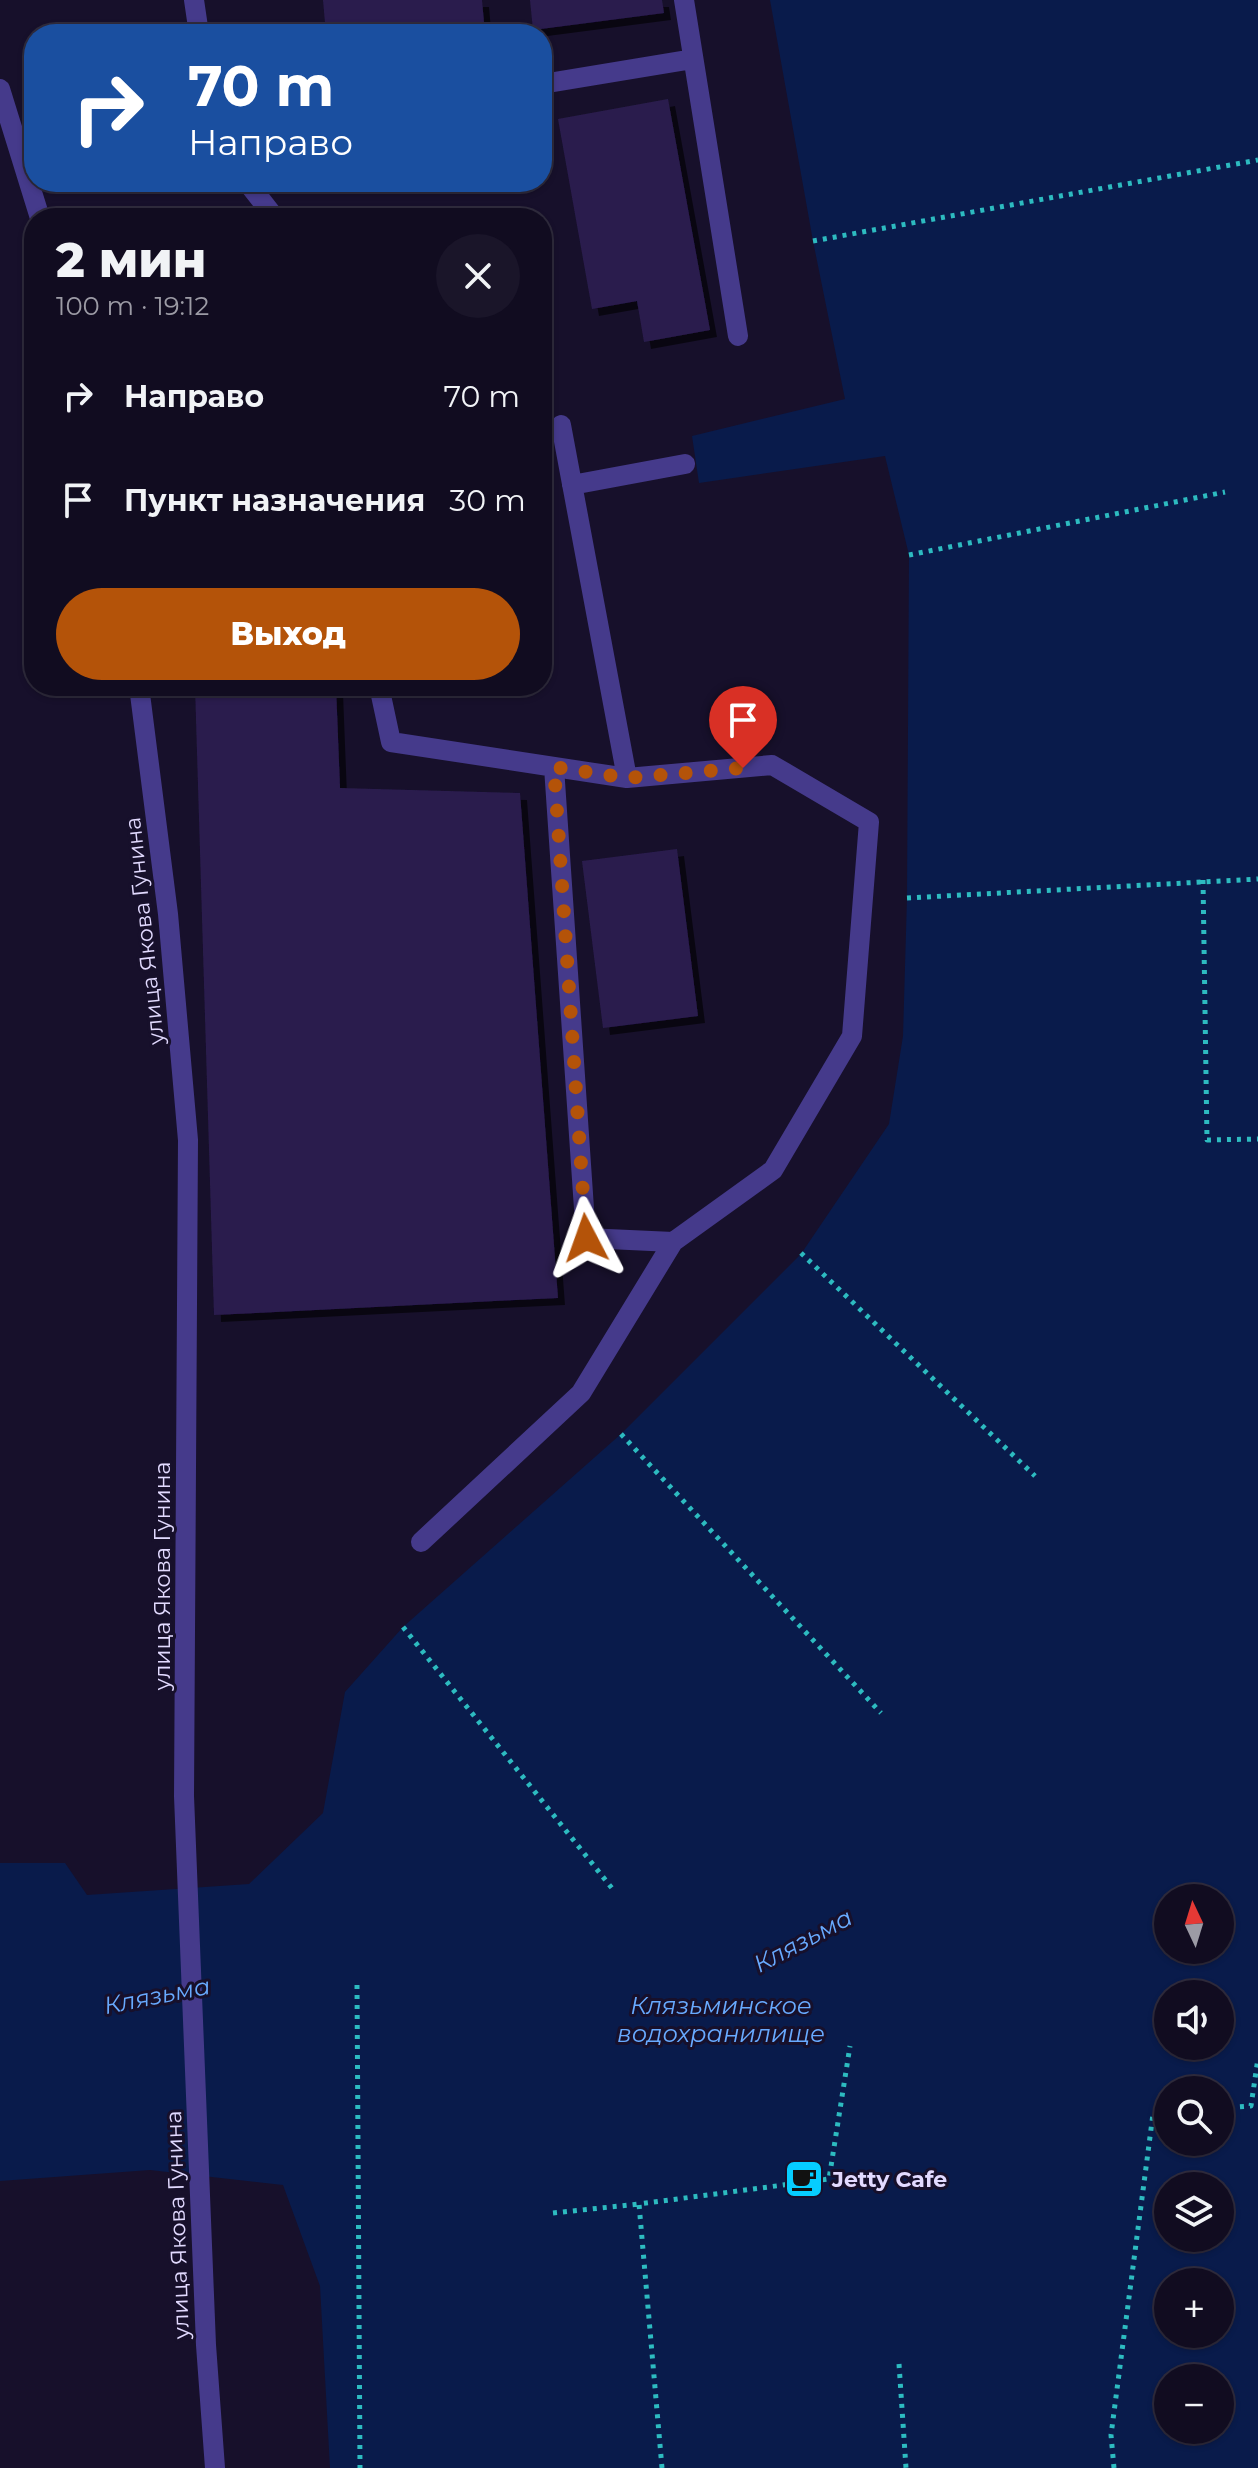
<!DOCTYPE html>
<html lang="ru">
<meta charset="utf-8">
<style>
:root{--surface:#110c20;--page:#1a1529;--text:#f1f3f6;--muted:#9c9ba5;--line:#302c3e;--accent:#b45309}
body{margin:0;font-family:Montserrat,sans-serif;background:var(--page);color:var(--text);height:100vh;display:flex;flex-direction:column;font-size:30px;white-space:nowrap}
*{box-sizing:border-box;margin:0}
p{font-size:26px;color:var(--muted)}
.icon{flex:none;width:44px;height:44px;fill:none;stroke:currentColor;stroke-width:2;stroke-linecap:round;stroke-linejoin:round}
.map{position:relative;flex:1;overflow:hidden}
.side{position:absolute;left:24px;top:208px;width:528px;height:488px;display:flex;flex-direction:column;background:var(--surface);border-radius:32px;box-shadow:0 2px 6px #0004,0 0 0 2px var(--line)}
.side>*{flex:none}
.hud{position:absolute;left:24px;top:24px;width:528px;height:168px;border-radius:32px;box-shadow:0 2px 6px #0004,0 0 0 2px var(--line);background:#1a4fa0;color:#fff;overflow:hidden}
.needle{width:52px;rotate:356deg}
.controls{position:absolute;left:1154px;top:1884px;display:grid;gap:16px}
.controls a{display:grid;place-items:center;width:80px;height:80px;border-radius:50%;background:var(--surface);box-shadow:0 2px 6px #0004,0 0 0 2px var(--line);font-size:40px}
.pin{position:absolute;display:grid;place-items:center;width:68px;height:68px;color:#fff;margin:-82px -34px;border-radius:50% 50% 50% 0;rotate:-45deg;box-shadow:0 0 8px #0007}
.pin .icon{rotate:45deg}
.me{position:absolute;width:88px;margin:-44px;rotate:356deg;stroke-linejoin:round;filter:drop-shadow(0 0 6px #0008)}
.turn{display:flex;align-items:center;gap:28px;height:168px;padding:0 32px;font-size:36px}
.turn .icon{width:104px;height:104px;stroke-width:2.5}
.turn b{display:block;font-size:56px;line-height:68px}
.round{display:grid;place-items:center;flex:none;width:84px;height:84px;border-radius:42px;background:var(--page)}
.overview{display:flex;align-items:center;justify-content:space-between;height:136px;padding:0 32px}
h1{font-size:48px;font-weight:800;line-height:60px}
.action{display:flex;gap:16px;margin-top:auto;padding:16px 32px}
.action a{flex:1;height:92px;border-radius:48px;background:var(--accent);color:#fff;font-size:32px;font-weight:800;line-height:92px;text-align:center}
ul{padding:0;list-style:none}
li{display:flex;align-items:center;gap:24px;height:104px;padding:0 32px}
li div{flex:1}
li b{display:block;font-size:30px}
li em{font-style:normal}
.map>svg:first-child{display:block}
.water{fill:#091b4b;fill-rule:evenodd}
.building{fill:#2a1c4d;filter:url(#shadow)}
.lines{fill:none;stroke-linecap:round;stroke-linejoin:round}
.path{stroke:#2dbbc0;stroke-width:5;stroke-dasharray:4 6;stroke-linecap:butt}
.minor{stroke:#453a8b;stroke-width:20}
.route{stroke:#b45309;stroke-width:14;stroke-dasharray:0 25.2}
.labels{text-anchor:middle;stroke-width:6;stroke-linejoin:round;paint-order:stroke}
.street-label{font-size:22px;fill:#e2daff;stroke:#17102b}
.poi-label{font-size:22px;font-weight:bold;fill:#e2daff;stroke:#17102b;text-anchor:start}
.water-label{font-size:24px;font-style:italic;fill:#68aaff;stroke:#17102b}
</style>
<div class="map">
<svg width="1258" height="2468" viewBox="0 0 1258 2468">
<defs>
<filter id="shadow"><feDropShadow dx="7" dy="7" stdDeviation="0" flood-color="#0009"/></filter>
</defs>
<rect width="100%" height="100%" fill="#17102b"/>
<!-- water -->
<path class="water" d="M 770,0 L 1258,0 L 1258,2468 L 330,2468 L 320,2286 L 283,2185 L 150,2170 L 0,2181 L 0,1863 L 65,1863 L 87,1895 L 249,1884 L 323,1813 L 345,1692 L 403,1627 L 621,1434 L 801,1254 L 889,1124 L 903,1036 L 907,898 L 909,555 L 885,456 L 699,483 L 692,436 L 845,399 L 813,241 ZM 1168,1898 L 1220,1898 L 1220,1950 L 1168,1950 ZM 1168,1994 L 1220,1994 L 1220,2046 L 1168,2046 ZM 1168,2090 L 1220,2090 L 1220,2142 L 1168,2142 ZM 1168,2186 L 1220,2186 L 1220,2238 L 1168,2238 ZM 1168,2282 L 1220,2282 L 1220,2334 L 1168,2334 ZM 1168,2378 L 1220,2378 L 1220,2430 L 1168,2430 Z"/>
<!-- building -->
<path class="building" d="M 323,0 L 482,0 L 485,34 L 326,34 Z
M 530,0 L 662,0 L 664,13 L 533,30 Z
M 668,99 L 710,330 L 644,342 L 637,301 L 592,309 L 558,119 Z
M 195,686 L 336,686 L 340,788 L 520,793 L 558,1298 L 214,1315 Z
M 677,849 L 698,1016 L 603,1028 L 582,861 Z"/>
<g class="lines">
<!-- path -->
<path class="path" d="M 813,241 L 1258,160
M 26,247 L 34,271
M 909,555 L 1225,492
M 1203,880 L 1207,1140 L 1258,1139
M 907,898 L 1258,879
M 801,1253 L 1035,1476
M 621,1434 L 881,1713
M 403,1627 L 615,1892
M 357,1985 L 360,2468
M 1220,2108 L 1251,2106 L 1258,2058
M 553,2213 L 639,2204
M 899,2364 L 906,2468
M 662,2468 L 639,2204 L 829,2179 L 850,2046
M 1114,2468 L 1111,2435 L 1153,2114 L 1168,2113"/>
<!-- minor -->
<path class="minor" d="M 194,0 L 199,34
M 684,0 L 738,336
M 542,84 L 693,59
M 0,89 L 40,218
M 247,182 L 275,218
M 561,425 L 627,778
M 572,485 L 685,464
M 139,686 L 168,914 L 188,1140 L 184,1796 L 206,2345 L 215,2468
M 379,686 L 391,742 L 627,778 L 772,765 L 869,822 L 852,1036 L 773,1170 L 673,1242 L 586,1238 L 554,767
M 421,1542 L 581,1393 L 673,1242"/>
</g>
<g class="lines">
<!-- route -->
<path class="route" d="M 586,1238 L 554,767 L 627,778 L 743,768"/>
</g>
<!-- icons -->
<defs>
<g id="cafe-square" transform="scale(2)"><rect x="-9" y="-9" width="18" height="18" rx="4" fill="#06cdff" stroke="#17102b"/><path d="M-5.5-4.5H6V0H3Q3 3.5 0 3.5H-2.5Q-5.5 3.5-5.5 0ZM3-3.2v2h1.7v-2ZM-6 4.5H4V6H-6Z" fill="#111"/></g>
</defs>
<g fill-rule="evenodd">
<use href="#cafe-square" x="804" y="2179"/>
</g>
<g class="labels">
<!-- street labels -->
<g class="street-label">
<text transform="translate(144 931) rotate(-96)" y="8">улица Якова Гунина</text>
<text transform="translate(162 1576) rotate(-90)" y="8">улица Якова Гунина</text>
<text transform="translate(177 2225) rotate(-92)" y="8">улица Якова Гунина</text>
</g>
<!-- poi labels -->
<g class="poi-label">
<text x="832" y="2187">Jetty Cafe</text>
</g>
<!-- water labels -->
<g class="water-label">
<text transform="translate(803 1941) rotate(-28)" y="8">Клязьма</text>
<text transform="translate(157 1996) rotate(-11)" y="8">Клязьма</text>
<text x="721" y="2014">Клязьминское<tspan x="721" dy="28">водохранилище</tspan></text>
</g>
</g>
</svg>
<div class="controls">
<a><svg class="needle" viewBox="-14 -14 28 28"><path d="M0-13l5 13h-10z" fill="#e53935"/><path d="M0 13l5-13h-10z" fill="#9c9ba5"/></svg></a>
<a><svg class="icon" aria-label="sound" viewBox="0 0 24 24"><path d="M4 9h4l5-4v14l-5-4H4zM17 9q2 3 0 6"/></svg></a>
<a><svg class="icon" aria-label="search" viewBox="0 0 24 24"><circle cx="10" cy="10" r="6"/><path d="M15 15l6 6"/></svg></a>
<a><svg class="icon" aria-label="layers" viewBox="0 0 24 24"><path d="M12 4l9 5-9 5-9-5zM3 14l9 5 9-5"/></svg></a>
<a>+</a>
<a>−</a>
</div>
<div class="pin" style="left:743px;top:768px;background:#d93025"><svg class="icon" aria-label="arrive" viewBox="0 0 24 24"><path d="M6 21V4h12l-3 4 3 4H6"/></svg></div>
<svg class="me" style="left:586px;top:1238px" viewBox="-20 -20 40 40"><path d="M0-17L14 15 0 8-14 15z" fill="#b45309" stroke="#fff" stroke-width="4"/></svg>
<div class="hud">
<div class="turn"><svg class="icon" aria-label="right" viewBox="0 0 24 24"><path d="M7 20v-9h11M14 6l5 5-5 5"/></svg><div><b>70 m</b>Направо</div></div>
</div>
<section class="side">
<div class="overview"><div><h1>2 мин</h1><p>100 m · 19:12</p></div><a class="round"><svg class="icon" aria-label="close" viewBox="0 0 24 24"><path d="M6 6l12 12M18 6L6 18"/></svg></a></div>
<ul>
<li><svg class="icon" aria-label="right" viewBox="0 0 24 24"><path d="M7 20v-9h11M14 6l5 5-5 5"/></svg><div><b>Направо</b></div><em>70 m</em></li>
<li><svg class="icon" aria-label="arrive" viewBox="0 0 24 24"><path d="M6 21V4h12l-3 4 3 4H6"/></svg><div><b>Пункт назначения</b></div><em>30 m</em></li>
</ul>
<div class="action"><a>Выход</a></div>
</section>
</div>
